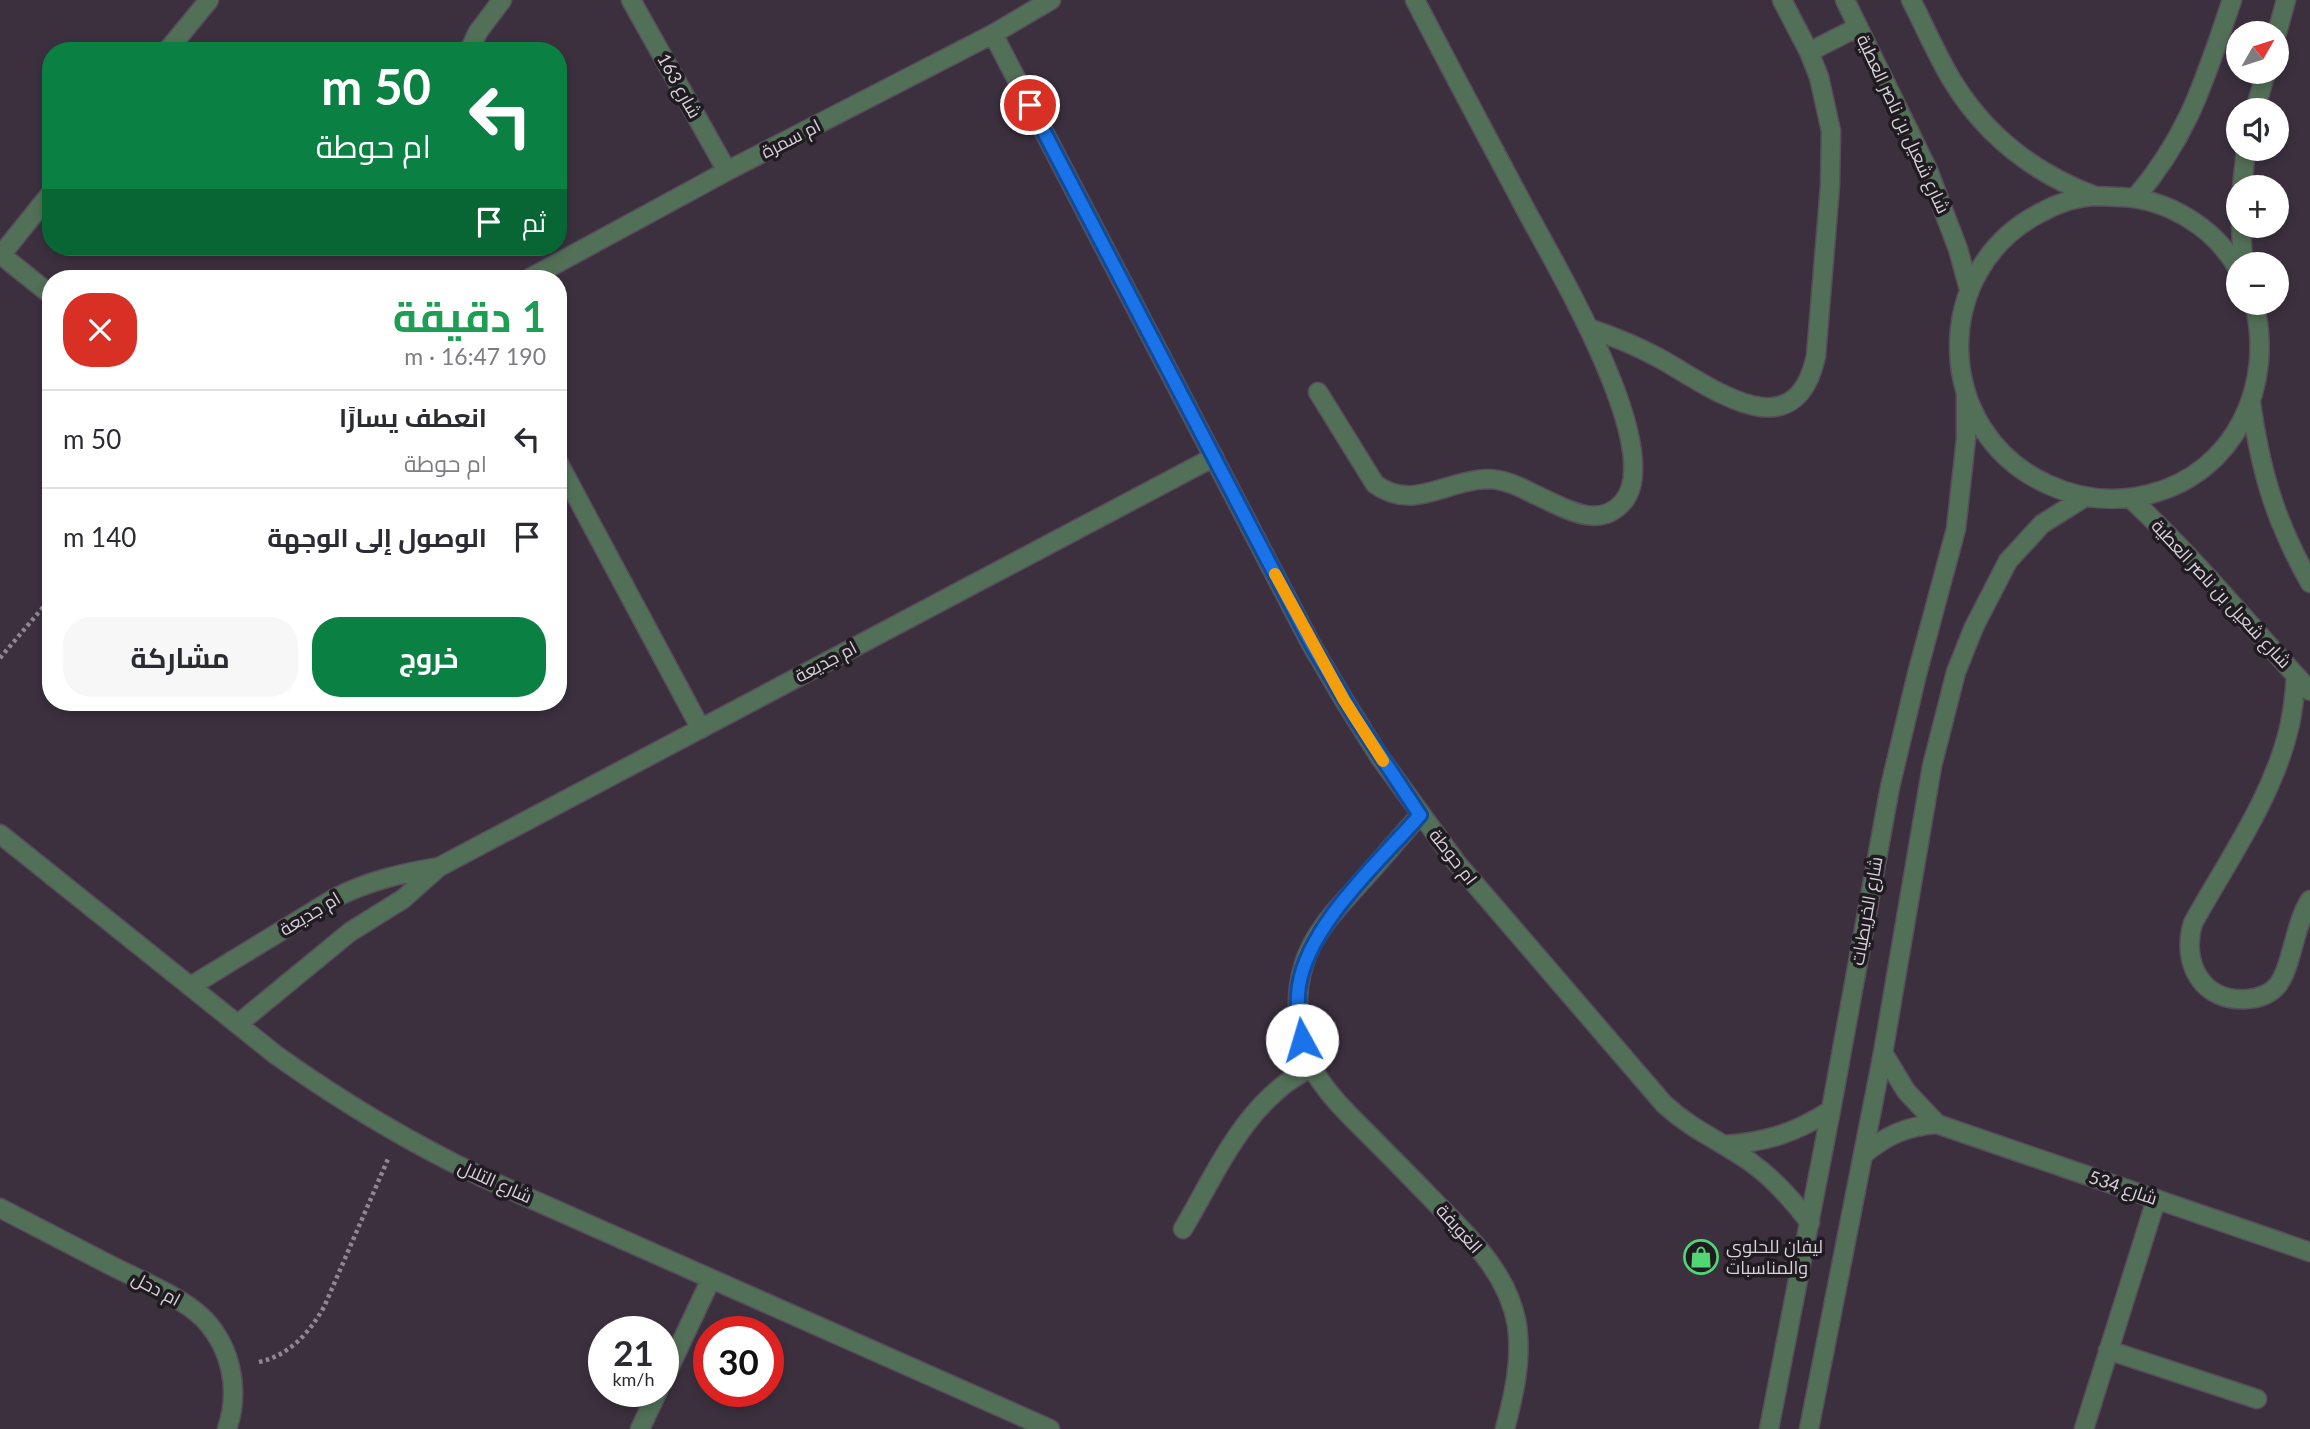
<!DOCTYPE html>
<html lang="ar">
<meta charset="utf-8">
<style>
:root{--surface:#fff;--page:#f7f7f7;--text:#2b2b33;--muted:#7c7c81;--line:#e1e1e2;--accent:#0b8043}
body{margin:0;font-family:Lato,Cairo,sans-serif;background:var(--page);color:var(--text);direction:rtl;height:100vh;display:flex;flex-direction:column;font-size:26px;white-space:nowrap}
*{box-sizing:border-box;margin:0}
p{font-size:23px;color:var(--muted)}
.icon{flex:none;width:38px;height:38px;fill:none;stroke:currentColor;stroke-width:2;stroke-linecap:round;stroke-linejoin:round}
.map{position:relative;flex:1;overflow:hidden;direction:ltr}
.side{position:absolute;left:42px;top:270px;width:525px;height:441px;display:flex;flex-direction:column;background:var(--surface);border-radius:28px;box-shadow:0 4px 10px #0003;direction:rtl}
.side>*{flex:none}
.top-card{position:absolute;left:42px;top:42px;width:525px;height:214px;border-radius:28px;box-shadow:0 4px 10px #0003;direction:rtl;background:#0b8043;color:#fff;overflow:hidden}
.needle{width:46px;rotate:51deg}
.tools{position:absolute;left:2226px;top:21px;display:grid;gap:14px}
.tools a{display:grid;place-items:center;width:63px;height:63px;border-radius:50%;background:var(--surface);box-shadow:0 4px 10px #0003;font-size:35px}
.speed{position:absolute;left:588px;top:1316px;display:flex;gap:14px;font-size:35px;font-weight:700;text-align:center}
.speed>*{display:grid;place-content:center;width:91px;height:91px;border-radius:50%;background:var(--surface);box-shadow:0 4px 10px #0003;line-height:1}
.speed small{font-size:18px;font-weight:400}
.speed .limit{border:10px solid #d22;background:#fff;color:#111}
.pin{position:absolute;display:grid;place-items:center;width:60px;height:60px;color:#fff;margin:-30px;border:4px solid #fff;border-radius:50%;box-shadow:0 2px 7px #0007}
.me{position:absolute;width:77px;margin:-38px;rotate:354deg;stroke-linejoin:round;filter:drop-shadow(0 0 5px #0008)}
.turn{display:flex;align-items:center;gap:24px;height:147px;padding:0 21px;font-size:32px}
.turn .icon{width:91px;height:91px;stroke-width:2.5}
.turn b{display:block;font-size:49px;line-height:60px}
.then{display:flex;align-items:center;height:66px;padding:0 21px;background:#0003;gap:14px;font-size:26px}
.round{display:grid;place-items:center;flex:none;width:74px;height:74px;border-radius:28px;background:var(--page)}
.headline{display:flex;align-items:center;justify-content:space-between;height:119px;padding:0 21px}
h1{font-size:42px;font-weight:700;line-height:52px;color:#1e9e55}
.cta{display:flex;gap:14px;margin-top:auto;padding:14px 21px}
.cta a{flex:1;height:80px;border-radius:28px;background:var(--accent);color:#fff;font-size:28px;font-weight:700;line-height:80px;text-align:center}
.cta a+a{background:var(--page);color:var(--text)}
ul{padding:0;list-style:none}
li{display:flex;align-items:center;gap:21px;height:98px;padding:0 21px;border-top:2px solid var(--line)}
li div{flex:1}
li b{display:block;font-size:26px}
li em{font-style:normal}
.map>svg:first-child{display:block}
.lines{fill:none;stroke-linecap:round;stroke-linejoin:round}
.minor-casing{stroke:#584d5b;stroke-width:21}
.path{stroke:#918794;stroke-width:4.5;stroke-dasharray:3.5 3.5;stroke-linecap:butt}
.minor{stroke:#527057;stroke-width:18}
.route-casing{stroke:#114b97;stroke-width:18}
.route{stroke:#1a73e8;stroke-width:12}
.slow{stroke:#f59e0b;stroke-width:12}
.labels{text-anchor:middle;stroke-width:7;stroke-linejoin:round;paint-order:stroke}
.street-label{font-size:18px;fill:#d9d1db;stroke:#201b21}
.poi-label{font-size:18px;fill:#d9d1db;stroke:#201b21;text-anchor:start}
</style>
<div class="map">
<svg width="2310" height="1429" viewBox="0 0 2310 1429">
<rect width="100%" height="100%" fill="#3c303f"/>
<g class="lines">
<!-- minor casing -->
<g class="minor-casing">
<path id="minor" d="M 631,0 L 727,171
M 1845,0 L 1928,170 L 1958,249 L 1969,289
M 1911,0 C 1925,27 1937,56 1953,82 C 1987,137 2036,174 2095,196
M 2277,33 L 2286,0
M 993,34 L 1311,644 L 1344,700 L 1379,756 L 1456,862 L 1664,1104 C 1692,1130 1719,1140 1749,1161 C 1773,1178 1792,1199 1810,1223
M 167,51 L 209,0
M 469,51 L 478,32 L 502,0
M 1809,52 L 1858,27
M 2255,110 L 2266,72
M 2242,187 L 2246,149
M 2135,198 C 2190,134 2205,78 2232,0
M 2241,226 L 2243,264
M 0,254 L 51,295
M 1,255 L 51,193
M 2238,269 C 2215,228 2168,199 2121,197 C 2113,197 2104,196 2095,196 C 2076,197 2056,204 2040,213 C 1929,270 1933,432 2047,484 C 2079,499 2115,503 2150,494 C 2236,472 2275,384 2254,303
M 530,278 L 727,171 L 993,34 L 1051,0
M 1588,328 C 1612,336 1635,345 1657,357 C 1708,384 1794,456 1816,356 L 1830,186 L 1831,131 L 1819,77 L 1809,52 L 1782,0
M 1318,392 L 1375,484 C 1413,512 1446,480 1487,479 C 1505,479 1520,487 1536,495 C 1563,507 1598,531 1623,502 C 1669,449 1547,252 1519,197 C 1484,131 1449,66 1415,0
M 2251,403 C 2261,473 2275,520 2310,583
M 558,462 L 701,729
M 2130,498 C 2195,558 2250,626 2310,691
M 2296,676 C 2295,692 2293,709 2290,724 C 2274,796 2228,860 2193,923 C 2181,963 2202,1003 2248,999 C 2259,998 2270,994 2277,986 C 2292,968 2294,925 2310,900
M 1420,815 C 1400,837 1381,860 1361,882 C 1339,907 1314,931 1304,964 C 1294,996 1296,1037 1312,1067 C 1324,1090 1344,1110 1362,1128 C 1385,1151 1407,1173 1429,1196 C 1465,1233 1508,1271 1517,1325 C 1522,1361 1514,1394 1505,1429
M 0,834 L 276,1055 C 342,1102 410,1143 484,1178 L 1050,1429
M 191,986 L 335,898 C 368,881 402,873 439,867
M 238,1024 L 350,932 L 403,899 L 439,867 L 1214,457
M 1883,1053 L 1906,1091 L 1937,1124
M 1724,1145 C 1767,1142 1795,1133 1831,1110
M 1864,1154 C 1887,1135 1907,1126 1937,1124 L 2310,1252
M 0,1208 C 37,1227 74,1246 110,1265 C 139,1280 181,1296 204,1319 C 232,1349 240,1391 227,1429
M 1183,1229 C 1219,1168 1246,1100 1312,1067
M 2108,1350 L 2257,1399
M 663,1381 L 711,1279
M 640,1429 L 658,1391
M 1769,1429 L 1831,1110 L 1890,787 L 1917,674 L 1956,529 L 1966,439 L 1966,394
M 1809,1429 L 1883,1053 L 1932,766 L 1956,672 L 1974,627 L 2008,561 L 2042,524 L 2085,497
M 2084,1429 L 2156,1200"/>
</g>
<!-- path -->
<path class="path" d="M 0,658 L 51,598
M 259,1362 C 290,1355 309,1333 324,1307 L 388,1159"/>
<!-- minor -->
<use href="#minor" class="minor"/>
</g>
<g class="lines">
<!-- route casing -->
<g class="route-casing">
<path id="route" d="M 1030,105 L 1311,643 L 1356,719 L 1420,815 C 1380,861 1308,925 1299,986 C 1296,1004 1299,1022 1302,1040"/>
</g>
<!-- route -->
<use href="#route" class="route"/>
<!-- slow -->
<path class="slow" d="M 1275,574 L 1344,700 L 1383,761"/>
</g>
<!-- icons -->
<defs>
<g id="shop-ring" transform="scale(1.75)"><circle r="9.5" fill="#201b21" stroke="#51d674" stroke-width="1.5"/><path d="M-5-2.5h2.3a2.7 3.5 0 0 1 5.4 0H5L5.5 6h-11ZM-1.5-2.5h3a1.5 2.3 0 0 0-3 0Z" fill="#51d674"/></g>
</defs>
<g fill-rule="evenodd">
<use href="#shop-ring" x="1701" y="1257"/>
</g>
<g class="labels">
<!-- street labels -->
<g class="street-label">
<text transform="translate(679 86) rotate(61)" y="6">شارع 163</text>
<text transform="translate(1903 124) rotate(65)" y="6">شارع شعيل بن ناصر العطية</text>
<text transform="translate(791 139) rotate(-27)" y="6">ام سمرة</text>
<text transform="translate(2221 594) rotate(47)" y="6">شارع شعيل بن ناصر العطية</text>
<text transform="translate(826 662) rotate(-28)" y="6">ام جديعة</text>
<text transform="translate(1453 857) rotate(52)" y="6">ام حوطة</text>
<text transform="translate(1867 911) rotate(-80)" y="6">شارع الخريطيات</text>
<text transform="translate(310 914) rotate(-31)" y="6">ام جديعة</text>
<text transform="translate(495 1182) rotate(24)" y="6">شارع التلال</text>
<text transform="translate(2123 1188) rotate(19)" y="6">شارع 534</text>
<text transform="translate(1459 1229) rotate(48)" y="6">الغويفة</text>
<text transform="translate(156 1289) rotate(28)" y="6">ام دحل</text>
</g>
<!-- poi labels -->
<g class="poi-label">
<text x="1726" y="1253">ليفان للحلوي<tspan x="1726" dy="21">والمناسبات</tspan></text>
</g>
</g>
</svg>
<div class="tools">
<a><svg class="needle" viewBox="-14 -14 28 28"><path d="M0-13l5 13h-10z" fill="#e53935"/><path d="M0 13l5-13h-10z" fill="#7c7c81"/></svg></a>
<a><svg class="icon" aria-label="sound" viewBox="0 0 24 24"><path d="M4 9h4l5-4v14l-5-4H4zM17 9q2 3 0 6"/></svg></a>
<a>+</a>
<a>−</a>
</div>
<div class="speed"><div>21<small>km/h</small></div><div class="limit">30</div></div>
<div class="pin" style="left:1030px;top:105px;background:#d93025"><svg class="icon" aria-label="arrive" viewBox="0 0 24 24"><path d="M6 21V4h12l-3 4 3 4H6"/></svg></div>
<svg class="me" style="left:1302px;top:1040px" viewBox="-20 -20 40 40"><circle r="19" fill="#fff"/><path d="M0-13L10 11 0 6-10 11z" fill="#1a73e8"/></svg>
<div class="top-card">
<div class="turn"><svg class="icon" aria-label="left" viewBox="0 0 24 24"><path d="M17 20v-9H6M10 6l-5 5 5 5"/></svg><div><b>50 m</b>ام حوطة</div></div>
<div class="then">ثم<svg class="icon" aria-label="arrive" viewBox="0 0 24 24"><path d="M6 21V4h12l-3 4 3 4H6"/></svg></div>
</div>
<section class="side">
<div class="headline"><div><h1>1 دقيقة</h1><p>190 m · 16:47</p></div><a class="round" style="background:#d93025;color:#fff"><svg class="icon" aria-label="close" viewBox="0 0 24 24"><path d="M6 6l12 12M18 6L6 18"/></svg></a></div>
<ul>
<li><svg class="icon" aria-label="left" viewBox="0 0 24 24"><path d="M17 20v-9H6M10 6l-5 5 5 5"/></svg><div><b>انعطف يسارًا</b><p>ام حوطة</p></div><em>50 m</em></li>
<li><svg class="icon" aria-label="arrive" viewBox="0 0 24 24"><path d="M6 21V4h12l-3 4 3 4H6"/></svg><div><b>الوصول إلى الوجهة</b></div><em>140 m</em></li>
</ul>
<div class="cta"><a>خروج</a><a>مشاركة</a></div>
</section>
</div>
